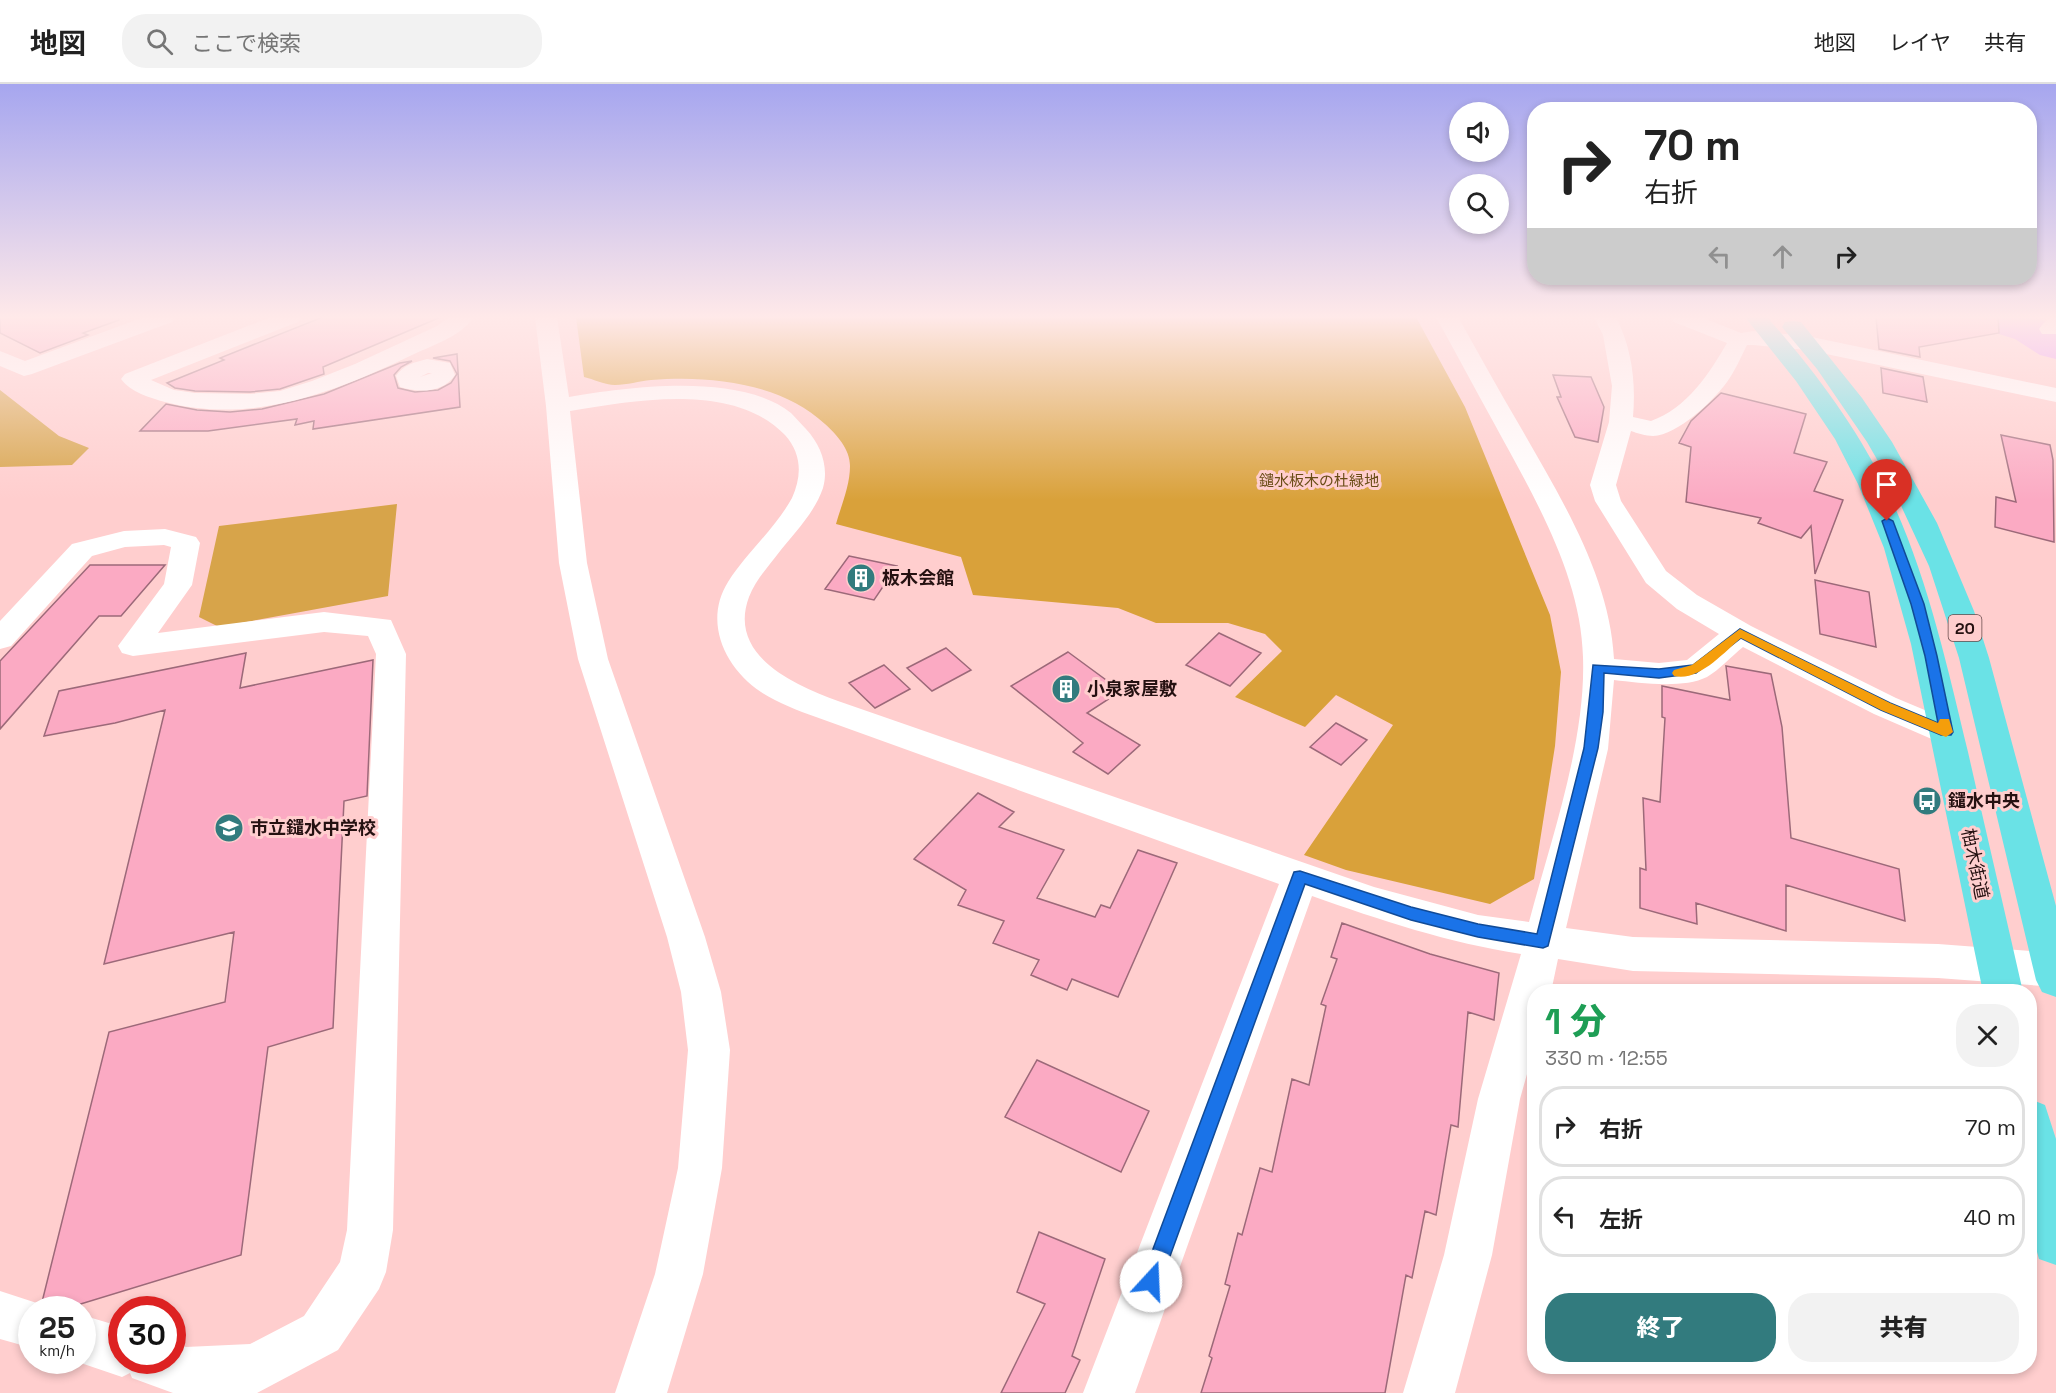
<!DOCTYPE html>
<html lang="ja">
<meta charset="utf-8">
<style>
:root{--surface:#fff;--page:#f2f2f2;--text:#222;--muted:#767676;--line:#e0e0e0;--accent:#327b7e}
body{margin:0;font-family:"Space Grotesk","Noto Sans JP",sans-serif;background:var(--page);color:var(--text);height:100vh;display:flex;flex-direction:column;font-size:22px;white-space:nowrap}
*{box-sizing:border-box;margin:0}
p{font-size:20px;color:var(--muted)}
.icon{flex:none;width:33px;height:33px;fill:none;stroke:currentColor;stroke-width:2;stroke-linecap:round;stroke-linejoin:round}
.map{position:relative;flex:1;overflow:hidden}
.side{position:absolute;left:1527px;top:900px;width:510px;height:390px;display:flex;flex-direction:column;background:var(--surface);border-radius:24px;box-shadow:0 3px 9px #0003}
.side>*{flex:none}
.top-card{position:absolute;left:1527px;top:18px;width:510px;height:183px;border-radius:24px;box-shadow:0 3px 9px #0003;background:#fff;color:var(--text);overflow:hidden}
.tools{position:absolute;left:1449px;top:18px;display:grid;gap:12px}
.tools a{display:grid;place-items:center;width:60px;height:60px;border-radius:50%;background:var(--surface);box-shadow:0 3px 9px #0003;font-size:30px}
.speed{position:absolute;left:18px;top:1212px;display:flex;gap:12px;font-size:30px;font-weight:700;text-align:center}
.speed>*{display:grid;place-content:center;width:78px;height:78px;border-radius:50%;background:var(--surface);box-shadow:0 3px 9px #0003;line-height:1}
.speed small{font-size:15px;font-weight:400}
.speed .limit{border:9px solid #d22;background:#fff;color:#111}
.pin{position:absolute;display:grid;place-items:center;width:51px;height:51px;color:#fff;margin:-62px -26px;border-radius:50% 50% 50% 0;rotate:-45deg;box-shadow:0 0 6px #0007}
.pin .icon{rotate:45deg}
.me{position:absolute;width:66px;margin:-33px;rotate:20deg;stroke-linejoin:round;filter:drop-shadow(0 0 4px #0008)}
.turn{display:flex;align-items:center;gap:21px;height:126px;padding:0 18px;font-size:27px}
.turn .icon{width:78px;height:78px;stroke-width:2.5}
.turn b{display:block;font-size:42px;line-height:51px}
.lanes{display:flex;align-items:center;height:57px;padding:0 18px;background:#0003;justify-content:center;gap:30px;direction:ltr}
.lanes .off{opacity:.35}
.round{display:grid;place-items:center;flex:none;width:63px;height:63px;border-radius:24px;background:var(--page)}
.summary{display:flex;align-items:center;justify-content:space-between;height:102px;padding:0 18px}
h1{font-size:36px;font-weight:800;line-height:45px;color:#1e9e55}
.action{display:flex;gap:12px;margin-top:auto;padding:12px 18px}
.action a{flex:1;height:69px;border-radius:24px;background:var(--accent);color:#fff;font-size:24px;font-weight:800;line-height:69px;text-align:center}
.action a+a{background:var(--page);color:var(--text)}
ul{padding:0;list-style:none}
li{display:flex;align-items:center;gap:18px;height:81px;margin:0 12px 9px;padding:0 6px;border:3px solid var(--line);border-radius:24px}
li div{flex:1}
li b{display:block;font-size:22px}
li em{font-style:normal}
header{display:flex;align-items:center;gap:36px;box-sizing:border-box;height:84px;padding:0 30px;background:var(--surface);border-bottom:2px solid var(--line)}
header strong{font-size:28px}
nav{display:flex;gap:33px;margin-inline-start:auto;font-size:21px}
.search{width:420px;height:54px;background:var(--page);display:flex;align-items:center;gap:15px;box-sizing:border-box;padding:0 21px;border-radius:24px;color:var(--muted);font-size:22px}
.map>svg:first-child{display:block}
.green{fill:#d7a44a}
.forest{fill:#d9a13a}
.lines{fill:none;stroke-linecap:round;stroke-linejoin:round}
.river{fill:#e492fa;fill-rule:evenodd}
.building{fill:#fbaac3;stroke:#9c6979;stroke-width:1.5}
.minor{fill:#fff;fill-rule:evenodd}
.major{fill:#6ae2e6;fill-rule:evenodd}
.route{fill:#1a73e8;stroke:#114b97;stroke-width:1.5}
.slow{fill:#f59e0b}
.labels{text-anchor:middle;stroke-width:6;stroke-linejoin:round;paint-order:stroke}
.far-park-label{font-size:15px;fill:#694c16;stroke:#ffcece}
.shield{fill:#ffcece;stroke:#664a4a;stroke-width:1.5}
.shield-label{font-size:16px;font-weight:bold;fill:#251111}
.poi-label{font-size:18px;font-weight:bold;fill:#251111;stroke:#ffcece;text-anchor:start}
.street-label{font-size:18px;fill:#251111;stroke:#ffcece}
</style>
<header>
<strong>地図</strong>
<div class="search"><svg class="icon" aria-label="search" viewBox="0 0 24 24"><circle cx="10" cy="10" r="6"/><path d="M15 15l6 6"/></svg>ここで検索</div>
<nav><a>地図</a><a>レイヤ</a><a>共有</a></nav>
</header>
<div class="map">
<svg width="2056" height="1309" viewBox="0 0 2056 1309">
<rect width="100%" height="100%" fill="#ffcece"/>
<!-- green -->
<path class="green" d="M 0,306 L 59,352 L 89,364 L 72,381 L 0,383 Z
M 397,420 L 388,512 L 219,543 L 199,533 L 219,442 Z"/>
<!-- forest -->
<path class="forest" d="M 576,233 L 1416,233 L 1465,323 L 1550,531 L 1561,588 L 1555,662 L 1534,795 L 1490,820 L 1346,786 L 1304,771 L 1393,641 L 1336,611 L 1305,643 L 1235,613 L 1282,567 L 1265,550 L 1228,539 L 1156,539 L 1118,524 L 973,511 L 961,473 L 836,440 C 841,422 850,402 850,382 C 850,365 837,351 825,340 C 781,299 710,291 651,296 C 639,297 627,301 615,301 C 605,301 593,295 584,293 Z"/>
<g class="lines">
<!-- river -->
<path class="river" d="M 1966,233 C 1995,233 2030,227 2056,242 L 2056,275 L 2040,271 L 2015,255 L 1973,242 Z"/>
</g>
<!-- building -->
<path class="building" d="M 0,233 L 118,233 L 119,236 L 83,249 L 88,251 L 40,269 L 0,249 Z
M 323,233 L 441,233 L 323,283 L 324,290 L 280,305 L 250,308 L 195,307 L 175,304 L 167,299 L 224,276 L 220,274 Z
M 1876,233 L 1998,233 L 1999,249 L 1919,263 L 1920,273 L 1879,265 Z
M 457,270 L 460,323 L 313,345 L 314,337 L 295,341 L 297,335 L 208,347 L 140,347 L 166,320 L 197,326 L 230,328 L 262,325 L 324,310 L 400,279 L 412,277 L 401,283 L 394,291 L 398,304 L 415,308 L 438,306 L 451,299 L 457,290 L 450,277 L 433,274 Z
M 1881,284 L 1923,293 L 1927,318 L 1883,309 Z
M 1553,291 L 1591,293 L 1604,323 L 1598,358 L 1575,353 L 1557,313 L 1561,313 Z
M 1721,309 L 1806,330 L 1794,369 L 1827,378 L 1814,407 L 1843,416 L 1815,490 L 1811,442 L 1801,454 L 1758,439 L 1761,434 L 1686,418 L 1691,363 L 1679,359 L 1691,337 Z
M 2001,351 L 2050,361 L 2053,376 L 2054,458 L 1995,443 L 1996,413 L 2016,418 Z
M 849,472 L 897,482 L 874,516 L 825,505 Z
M 90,481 L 165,481 L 121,532 L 99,532 L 0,645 L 0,577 Z
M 1815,496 L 1869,508 L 1876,563 L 1820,550 Z
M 1219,549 L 1261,569 L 1230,602 L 1186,581 Z
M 946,564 L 971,586 L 932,607 L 907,584 Z
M 1068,568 L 1121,607 L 1087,629 L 1140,661 L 1108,690 L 1073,668 L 1083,659 L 1011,602 Z
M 246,569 L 240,604 L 373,576 L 367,712 L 344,717 L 333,944 L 268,963 L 241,1171 L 61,1226 L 53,1226 L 50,1221 L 42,1218 L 109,948 L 225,918 L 234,848 L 104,880 L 165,626 L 115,639 L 44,652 L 59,607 Z
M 884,581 L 910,605 L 875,624 L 849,599 Z
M 1726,582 L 1771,590 L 1782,643 L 1791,754 L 1899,785 L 1905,837 L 1786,801 L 1786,847 L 1696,819 L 1697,840 L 1640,824 L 1640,784 L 1646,786 L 1643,714 L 1660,718 L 1665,634 L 1662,633 L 1662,602 L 1730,616 Z
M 1336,639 L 1367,656 L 1341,681 L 1310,663 Z
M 978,709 L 1014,728 L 999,743 L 1064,766 L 1037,814 L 1095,833 L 1101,821 L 1110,824 L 1138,766 L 1177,779 L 1118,913 L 1072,895 L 1067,906 L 1031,891 L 1039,876 L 993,859 L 1004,837 L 958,821 L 966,806 L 914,775 Z
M 1342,839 L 1430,870 L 1499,889 L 1494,936 L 1468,928 L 1458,1043 L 1451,1041 L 1436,1131 L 1425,1127 L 1412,1194 L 1406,1191 L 1385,1309 L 1201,1309 L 1212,1274 L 1209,1272 L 1230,1202 L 1225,1200 L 1238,1149 L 1242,1151 L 1260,1084 L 1272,1088 L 1292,995 L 1309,1001 L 1326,922 L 1321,920 L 1337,875 L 1331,873 Z
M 1037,976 L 1149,1027 L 1121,1088 L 1005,1033 Z
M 1039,1148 L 1105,1175 L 1072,1272 L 1080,1276 L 1065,1309 L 1001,1309 L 1045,1220 L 1017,1208 Z"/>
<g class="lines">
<!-- minor -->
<path class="minor" d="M 144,233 L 175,233 L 172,238 L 32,290 L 24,292 L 0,282 L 0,267 L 25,277 Z
M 271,233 L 301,233 L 298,238 L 151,296 L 174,306 L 195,309 L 250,310 L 280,307 L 312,297 L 355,280 L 437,242 L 450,233 L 474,233 C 460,253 433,261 412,271 C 335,308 252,341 165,318 C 151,314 130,308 121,295 L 125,290 Z
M 535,233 L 557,233 L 569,313 C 629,303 739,288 791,329 C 796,334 801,340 806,345 C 821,361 829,383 823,404 C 814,430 794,449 777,471 C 767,484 755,497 749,513 C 727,572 795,601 838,617 L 1374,803 L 1478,831 L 1529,838 C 1551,755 1586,658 1583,573 C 1581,491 1533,411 1495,341 C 1475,305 1456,269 1436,233 L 1458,233 C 1479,270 1499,307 1521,344 C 1561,414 1610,493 1614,575 L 1659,579 L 1687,576 L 1719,550 L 1677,525 L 1646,499 L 1595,417 L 1590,401 L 1609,338 L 1612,302 L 1603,251 L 1594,233 L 1616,233 C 1632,265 1636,298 1633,333 L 1651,337 C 1687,324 1709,290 1727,259 L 1674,238 L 1671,233 L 1701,233 L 1741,249 L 1753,247 L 1807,252 L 2056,304 L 2056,318 L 1807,266 L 1753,261 L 1747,261 C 1741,273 1735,287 1727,298 C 1713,317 1678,351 1653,352 C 1646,352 1637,349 1631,347 L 1616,401 L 1621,417 L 1666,487 L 1697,511 L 1751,542 L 1896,614 L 1958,640 L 1962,648 L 1958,656 L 1946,660 L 1934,656 L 1874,630 L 1743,563 C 1732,572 1719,586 1707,593 C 1683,605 1640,599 1614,596 L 1608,665 L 1566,844 L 1633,853 L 1938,860 L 2056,869 L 2056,903 L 1938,894 L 1633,887 L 1558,875 L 1551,908 L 1534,908 L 1534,965 L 1520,1015 L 1492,1171 L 1455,1309 L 1403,1309 L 1444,1171 L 1478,1015 L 1521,870 C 1449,859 1380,836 1312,812 L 1135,1309 L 1083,1309 L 1279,800 L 816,633 C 797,626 778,619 761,608 C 725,584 703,538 728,498 C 747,468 775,445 792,414 C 802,392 802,370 785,351 C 734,298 636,316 570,327 L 587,479 L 608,575 L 705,853 L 721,908 L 730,966 L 722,1084 L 703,1190 L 667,1309 L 615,1309 L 655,1190 L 678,1084 L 688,966 L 681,908 L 667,853 L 578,575 L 559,479 L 546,322 Z
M 2056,233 L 2056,250 L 2042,250 L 2039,245 C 2044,238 2048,234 2056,233 Z
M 427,275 L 450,279 L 455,291 C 443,309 419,309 400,303 L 396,292 C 403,281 415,278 427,275 ZM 428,289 L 432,289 L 420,293 Z
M 165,445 L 196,453 L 200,459 L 192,501 L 158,549 L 324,528 L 391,536 L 406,570 L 393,1146 L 386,1188 L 379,1205 L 338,1266 L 257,1309 L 173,1309 L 132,1294 L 130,1289 L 122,1293 L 72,1276 L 82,1276 L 82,1231 L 122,1243 L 122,1276 L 172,1276 L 172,1258 L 186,1263 L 250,1260 L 304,1232 L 340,1178 L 347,1146 L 376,570 L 368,552 L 324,548 L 133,572 L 122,569 L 118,562 L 164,500 L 171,463 L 164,461 L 125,463 L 92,472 L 11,562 L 0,565 L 0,537 L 72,460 L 124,447 Z
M 0,1207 L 49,1223 L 51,1226 L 32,1226 L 32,1264 L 0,1255 Z"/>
<!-- major -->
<path class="major" d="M 1745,233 L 1767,233 C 1812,284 1854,339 1884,400 C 1926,485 1946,577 1968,668 C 1986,748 2005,828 2023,908 L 1983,908 L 1911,560 L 1884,464 L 1858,400 L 1835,355 L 1796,297 Z
M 1793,237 L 1801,238 L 1862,314 L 1892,358 L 1937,439 L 1974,527 L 1989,574 L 2056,822 L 2056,913 L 2042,908 L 2036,896 L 1959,574 L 1929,482 L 1890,398 L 1867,358 L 1817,285 L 1782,243 L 1785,238 Z
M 2030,1015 L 2045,1021 L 2056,1055 L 2056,1181 L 2039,1175 L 2030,1143 Z"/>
</g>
<!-- sky -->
<linearGradient id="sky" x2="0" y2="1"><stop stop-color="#a6a6ef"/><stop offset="0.56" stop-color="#ffe9e9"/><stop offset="1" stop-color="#ffe9e9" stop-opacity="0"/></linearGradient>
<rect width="2056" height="416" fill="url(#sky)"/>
<!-- route -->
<path class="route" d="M 1887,434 L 1893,437 L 1924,520 L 1937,572 L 1953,648 L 1951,651 L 1941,651 L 1881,626 L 1741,554 L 1696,589 L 1659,594 L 1604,589 L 1603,628 L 1598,664 L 1548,862 L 1543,864 L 1478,853 L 1411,836 L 1305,800 L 1161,1197 L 1158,1204 L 1151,1207 L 1144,1204 L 1141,1197 L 1294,788 L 1300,787 L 1411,823 L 1478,840 L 1537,850 L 1584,664 L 1593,581 L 1659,585 L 1693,581 L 1740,545 L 1890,619 L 1938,639 L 1925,572 L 1911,520 L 1882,437 Z"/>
<!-- slow -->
<path class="slow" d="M 1740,545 L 1890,619 L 1938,639 L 1940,635 L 1949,635 L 1953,648 L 1946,653 L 1941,651 L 1881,626 L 1741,554 C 1724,568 1699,598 1674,592 L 1672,589 L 1674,586 L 1692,581 Z"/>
<!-- icons -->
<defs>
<g id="building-disc" transform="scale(1.5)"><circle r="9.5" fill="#327b7e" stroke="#ffcece"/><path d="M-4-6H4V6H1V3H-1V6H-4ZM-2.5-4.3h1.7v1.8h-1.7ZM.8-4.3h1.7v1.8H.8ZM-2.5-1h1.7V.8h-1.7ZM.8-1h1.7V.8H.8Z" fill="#fff"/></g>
<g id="bus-disc" transform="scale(1.5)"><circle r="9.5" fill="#327b7e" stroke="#ffcece"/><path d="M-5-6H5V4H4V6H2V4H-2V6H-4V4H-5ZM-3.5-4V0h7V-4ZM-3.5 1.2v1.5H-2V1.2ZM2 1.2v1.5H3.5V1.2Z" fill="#fff"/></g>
<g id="school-disc" transform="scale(1.5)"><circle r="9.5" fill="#327b7e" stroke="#ffcece"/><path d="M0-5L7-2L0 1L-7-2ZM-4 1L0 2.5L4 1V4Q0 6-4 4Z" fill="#fff"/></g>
</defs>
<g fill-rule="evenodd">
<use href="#building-disc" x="861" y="494"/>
<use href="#building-disc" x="1066" y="605"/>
<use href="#bus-disc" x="1927" y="717"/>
<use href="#school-disc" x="229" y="744"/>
</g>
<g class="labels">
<!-- far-park labels -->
<g class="far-park-label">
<text x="1319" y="402">鑓水板木の杜緑地</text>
</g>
<!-- shield labels -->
<rect class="shield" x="1948.5" y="531" width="33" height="26" rx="4.5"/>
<g class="shield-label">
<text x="1965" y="550">20</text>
</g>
<!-- poi labels -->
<g class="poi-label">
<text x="882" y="500">板木会館</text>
<text x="1087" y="611">小泉家屋敷</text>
<text x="1948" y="723">鑓水中央</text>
<text x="250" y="750">市立鑓水中学校</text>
</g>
<!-- street labels -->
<g class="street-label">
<text transform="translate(1975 780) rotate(78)" y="6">柚木街道</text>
</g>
</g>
</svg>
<div class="tools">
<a><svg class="icon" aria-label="sound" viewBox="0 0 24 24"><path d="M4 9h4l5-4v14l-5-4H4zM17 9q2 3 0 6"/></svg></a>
<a><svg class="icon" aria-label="search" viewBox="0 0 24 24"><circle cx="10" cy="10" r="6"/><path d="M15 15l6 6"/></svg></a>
</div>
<div class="speed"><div>25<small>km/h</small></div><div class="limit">30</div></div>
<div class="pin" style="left:1887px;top:437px;background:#d93025"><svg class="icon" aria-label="arrive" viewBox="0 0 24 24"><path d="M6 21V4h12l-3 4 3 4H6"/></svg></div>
<svg class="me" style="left:1151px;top:1197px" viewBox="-20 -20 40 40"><circle r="19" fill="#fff"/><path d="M0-13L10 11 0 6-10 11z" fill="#1a73e8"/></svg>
<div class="top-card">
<div class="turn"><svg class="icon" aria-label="right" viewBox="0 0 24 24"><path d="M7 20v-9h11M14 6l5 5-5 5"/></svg><div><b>70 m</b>右折</div></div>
<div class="lanes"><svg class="icon off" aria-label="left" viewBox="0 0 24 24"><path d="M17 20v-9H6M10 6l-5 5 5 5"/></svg><svg class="icon off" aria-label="ahead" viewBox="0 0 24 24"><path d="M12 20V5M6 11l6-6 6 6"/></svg><svg class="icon" aria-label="right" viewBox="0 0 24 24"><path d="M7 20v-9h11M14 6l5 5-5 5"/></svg></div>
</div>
<section class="side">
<div class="summary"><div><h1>1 分</h1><p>330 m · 12:55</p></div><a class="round"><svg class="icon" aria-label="close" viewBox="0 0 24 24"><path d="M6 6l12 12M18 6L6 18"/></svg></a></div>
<ul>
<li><svg class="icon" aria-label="right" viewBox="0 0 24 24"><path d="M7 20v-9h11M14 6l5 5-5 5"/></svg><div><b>右折</b></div><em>70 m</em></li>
<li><svg class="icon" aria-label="left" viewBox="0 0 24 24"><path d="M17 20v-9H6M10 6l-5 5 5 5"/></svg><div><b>左折</b></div><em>40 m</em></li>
</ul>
<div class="action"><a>終了</a><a>共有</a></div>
</section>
</div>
